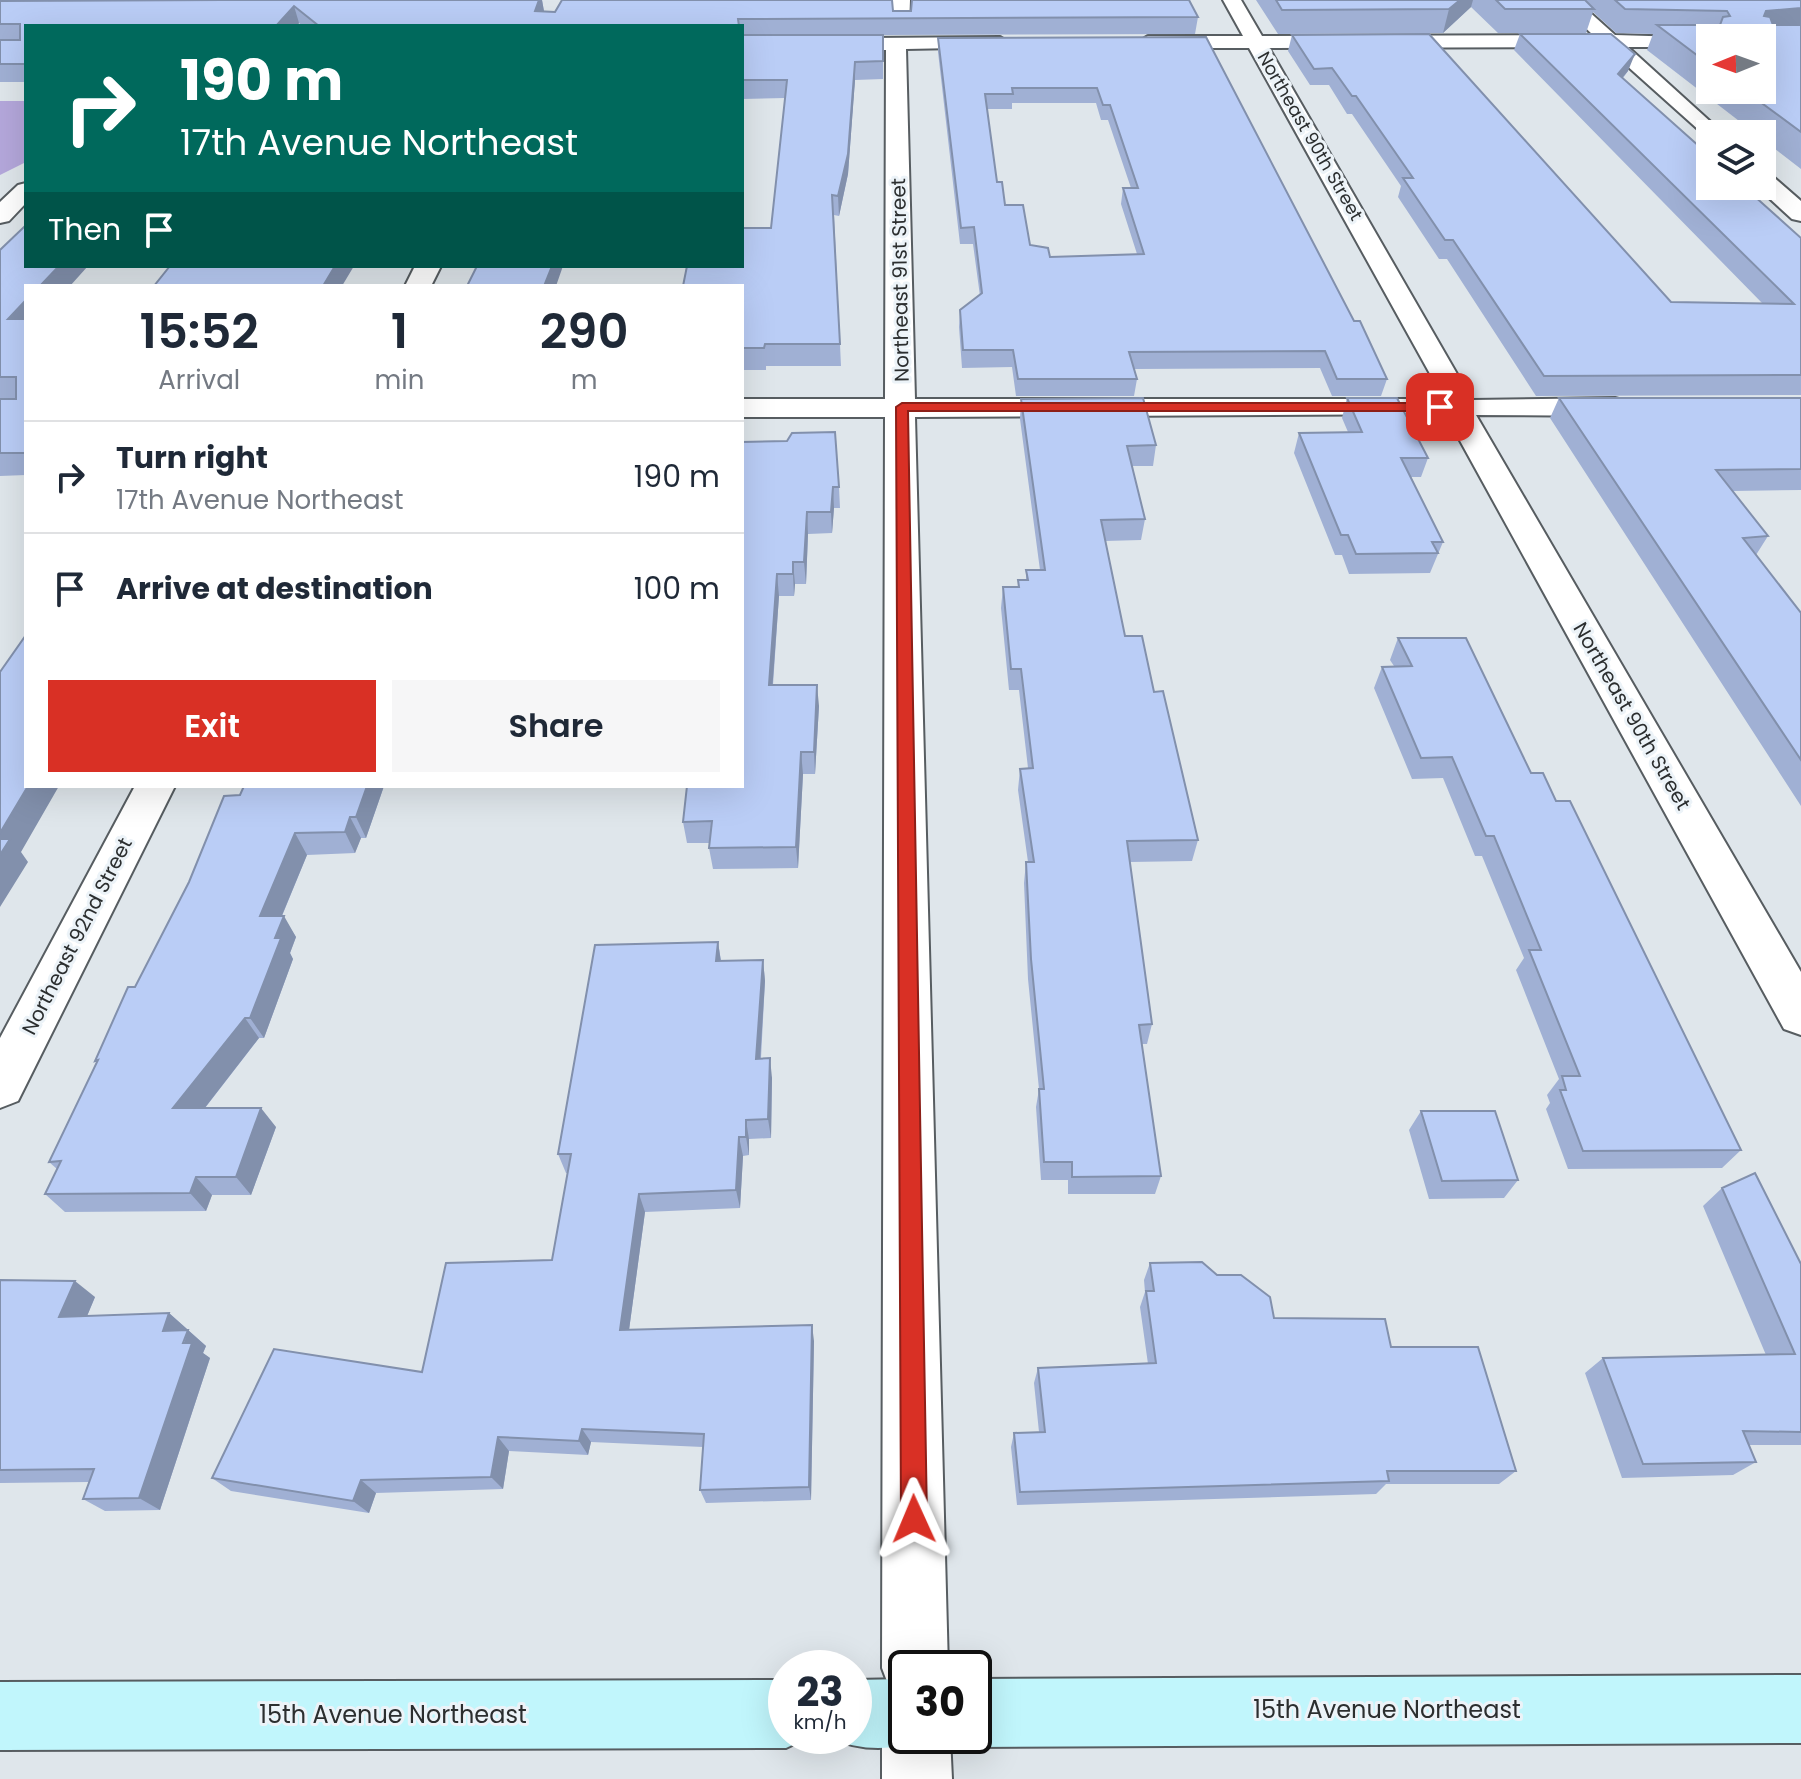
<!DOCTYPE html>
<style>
:root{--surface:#fff;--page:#f6f6f7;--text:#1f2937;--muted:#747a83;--line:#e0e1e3;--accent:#d93025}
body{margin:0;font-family:Poppins,sans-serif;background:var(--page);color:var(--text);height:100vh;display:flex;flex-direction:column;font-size:30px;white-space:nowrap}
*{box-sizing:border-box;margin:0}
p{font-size:26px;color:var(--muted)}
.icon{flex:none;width:44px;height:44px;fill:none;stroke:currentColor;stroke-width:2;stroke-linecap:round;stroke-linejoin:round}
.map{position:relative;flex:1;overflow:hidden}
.drawer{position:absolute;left:24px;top:284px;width:720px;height:504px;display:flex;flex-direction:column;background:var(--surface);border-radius:0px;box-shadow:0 8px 32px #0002}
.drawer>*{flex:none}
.top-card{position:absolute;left:24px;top:24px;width:720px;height:244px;border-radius:0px;box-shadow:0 8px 32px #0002;background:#00695c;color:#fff;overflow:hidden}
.needle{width:52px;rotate:269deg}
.controls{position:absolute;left:1696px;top:24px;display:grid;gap:16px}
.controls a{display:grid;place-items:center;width:80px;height:80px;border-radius:0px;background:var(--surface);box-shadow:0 8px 32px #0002;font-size:40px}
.speed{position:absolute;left:768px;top:1650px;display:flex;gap:16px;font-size:40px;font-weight:700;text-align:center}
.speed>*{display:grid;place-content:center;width:104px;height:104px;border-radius:50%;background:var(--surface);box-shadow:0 8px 32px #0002;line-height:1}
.speed small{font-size:20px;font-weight:400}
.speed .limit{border:4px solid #111;border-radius:12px;background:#fff;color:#111}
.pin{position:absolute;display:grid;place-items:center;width:68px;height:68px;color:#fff;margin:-34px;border-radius:16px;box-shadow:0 4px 12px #0006}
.me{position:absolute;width:88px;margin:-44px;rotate:359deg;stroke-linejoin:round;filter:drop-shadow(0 0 6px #0008)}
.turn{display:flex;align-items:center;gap:28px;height:168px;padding:0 24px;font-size:36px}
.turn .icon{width:104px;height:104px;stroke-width:2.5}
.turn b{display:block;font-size:56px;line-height:68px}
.then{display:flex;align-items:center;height:76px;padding:0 24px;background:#0003;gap:16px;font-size:30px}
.eta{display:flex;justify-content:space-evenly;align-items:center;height:136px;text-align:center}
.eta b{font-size:48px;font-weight:600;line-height:56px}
.button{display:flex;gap:16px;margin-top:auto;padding:16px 24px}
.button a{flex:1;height:92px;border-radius:0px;background:var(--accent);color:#fff;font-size:32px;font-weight:600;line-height:92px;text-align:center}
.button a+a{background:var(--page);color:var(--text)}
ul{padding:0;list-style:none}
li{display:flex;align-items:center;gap:24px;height:112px;padding:0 24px;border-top:2px solid var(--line)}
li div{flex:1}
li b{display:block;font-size:30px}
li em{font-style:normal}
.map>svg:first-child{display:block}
.forest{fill:#b4a7db}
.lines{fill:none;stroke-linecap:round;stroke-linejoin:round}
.street-casing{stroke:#575d61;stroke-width:4}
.secondary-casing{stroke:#575d61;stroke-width:4}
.street{fill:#fff;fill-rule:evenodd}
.secondary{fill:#c1f6fc;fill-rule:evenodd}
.wall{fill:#a0b0d4;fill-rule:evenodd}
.shaded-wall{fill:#8290ac}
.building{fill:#bacdf6;stroke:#8290ac;stroke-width:2;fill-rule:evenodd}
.route{fill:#d93025;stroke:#8d1f18;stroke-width:2}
.labels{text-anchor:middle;stroke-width:6;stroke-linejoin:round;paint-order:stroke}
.far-street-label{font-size:18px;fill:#2b2e2f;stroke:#ecf3f8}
.street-label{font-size:20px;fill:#2b2e2f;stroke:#ecf3f8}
.near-street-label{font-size:24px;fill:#2b2e2f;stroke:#ecf3f8}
</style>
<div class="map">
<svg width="1801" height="1779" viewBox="0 0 1801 1779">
<rect width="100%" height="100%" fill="#dfe6eb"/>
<!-- forest -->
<path class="forest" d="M 26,101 L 26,162 L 0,175 L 0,101 Z"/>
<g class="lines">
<!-- street casing -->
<g class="street-casing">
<path id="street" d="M 892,0 L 910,0 L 909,26 L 895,26 Z
M 1223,0 L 1241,0 L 1262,36 L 1593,35 L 1556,0 L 1576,0 L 1615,35 L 1717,38 L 1710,38 L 1710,47 L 1628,47 L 1724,134 L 1710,134 L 1710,140 L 1606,47 L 1269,48 L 1472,400 L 1615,398 L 1626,401 L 1630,407 L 1626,413 L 1615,416 L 1476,415 L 1801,972 L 1801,1035 L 1784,1029 L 1447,417 L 1449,414 L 915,417 L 948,1668 L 906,1668 L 906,1698 L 891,1692 L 882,1668 L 885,417 L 742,417 L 742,399 L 885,399 L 886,50 L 868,50 L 858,44 L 868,38 L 1000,37 L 1010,43 L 1007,47 L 906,49 L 915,399 L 1444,399 L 1249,48 L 1148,48 L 1138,42 L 1148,36 L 1243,36 ZM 1464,405 L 1464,408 L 1453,410 L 1454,406 Z
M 1762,172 L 1770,174 L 1801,201 L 1801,221 L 1792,219 L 1756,186 L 1762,186 Z
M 26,183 L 26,203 L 9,221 L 0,223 L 0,202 L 18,185 Z
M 415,266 L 441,266 L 431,286 L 405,286 Z
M 135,786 L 175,786 L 18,1101 L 0,1108 L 0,1038 Z
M 906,1706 L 906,1736 L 950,1736 L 952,1779 L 882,1779 L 882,1736 L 892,1712 Z"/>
</g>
<!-- secondary casing -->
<g class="secondary-casing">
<path id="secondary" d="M 1801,1675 L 1801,1743 L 974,1747 L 949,1736 L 974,1736 L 974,1679 Z
M 906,1679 L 906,1736 L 930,1737 C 897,1751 863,1752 830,1738 L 854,1736 L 854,1680 Z
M 786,1680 L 786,1736 L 811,1736 L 786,1748 L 0,1750 L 0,1682 Z"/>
</g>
<!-- street -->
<use href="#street" class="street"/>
<!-- secondary -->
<use href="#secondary" class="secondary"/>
</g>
<!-- wall -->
<path class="wall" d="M 222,0 L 542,0 L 544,12 L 893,11 L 1198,17 L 1195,34 L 883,35 L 883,79 L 855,80 L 848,174 L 839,216 L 834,215 L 841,366 L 766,366 L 766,370 L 742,370 L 742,286 L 771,228 L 785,98 L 742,99 L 742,26 L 303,26 L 299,23 L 297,26 L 26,26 L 26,82 L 0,82 L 0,1 Z
M 1256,0 L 1801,0 L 1801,169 L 1762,139 L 1762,134 L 1756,134 L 1647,50 L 1653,34 L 1616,33 L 1593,12 L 1586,33 L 1498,33 L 1471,7 L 1443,33 L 1278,34 ZM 1710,38 L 1762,90 L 1710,90 Z
M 1520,34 L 1628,71 L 1623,78 L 1801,238 L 1801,395 L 1536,396 L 1447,259 L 1439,259 L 1398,197 L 1401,186 L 1352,114 L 1347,114 L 1329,85 L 1310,85 L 1288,51 L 1292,35 L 1671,302 L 1763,304 L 1514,50 Z
M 1206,37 L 1354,321 L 1387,379 L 1381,396 L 1332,396 L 1320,368 L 1134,369 L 1137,379 L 1134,396 L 1016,396 L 1012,367 L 962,368 L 959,327 L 960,310 L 980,296 L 973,244 L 960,244 L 938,52 L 938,38 ZM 1012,103 L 1096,103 L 1101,120 L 1108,120 L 1131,188 L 1123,188 L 1121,204 L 1137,254 L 1050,257 L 1030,245 L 1005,205 L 997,182 L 987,109 L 1012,109 Z
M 0,250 L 26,286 L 26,475 L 0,476 Z
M 1347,398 L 1428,458 L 1421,477 L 1411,477 L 1443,542 L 1430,573 L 1349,574 L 1342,555 L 1335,555 L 1294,453 L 1299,433 L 1348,432 L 1342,418 Z
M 1559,398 L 1801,398 L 1801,490 L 1732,491 L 1768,536 L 1756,555 L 1801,613 L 1801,806 L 1550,418 Z
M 1021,399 L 1156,445 L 1153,466 L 1132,466 L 1145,519 L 1141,540 L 1105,541 L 1125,636 L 1154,692 L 1198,840 L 1192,861 L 1130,862 L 1152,1024 L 1147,1044 L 1142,1044 L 1161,1176 L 1155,1194 L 1068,1194 L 1068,1180 L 1041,1180 L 1036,1107 L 1039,1089 L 1028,979 L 1024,883 L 1026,862 L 1028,862 L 1018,790 L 1020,769 L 1028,768 L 1019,690 L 1009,690 L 1001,608 L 1003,587 L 1018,587 L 1018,580 L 1026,580 L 1026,570 L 1040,570 L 1020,419 Z
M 742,442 L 839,487 L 840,508 L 834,508 L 832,533 L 808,534 L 806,584 L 795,584 L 794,596 L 779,596 L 773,685 L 819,706 L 815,774 L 803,774 L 798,868 L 713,869 L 709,848 L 710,843 L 687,843 L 683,822 L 742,786 Z
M 1398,638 L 1531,773 L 1556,801 L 1741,1150 L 1722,1168 L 1568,1169 L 1546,1109 L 1550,1103 L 1547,1095 L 1559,1079 L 1516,970 L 1524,958 L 1482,856 L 1475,856 L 1443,778 L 1412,779 L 1374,688 L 1382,667 L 1394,666 L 1390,660 Z
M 244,786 L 384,786 L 366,838 L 361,838 L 355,853 L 307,855 L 282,916 L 296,937 L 290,953 L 293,959 L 264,1038 L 259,1038 L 205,1108 L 276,1127 L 251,1195 L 212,1195 L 206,1211 L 65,1212 L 45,1194 L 57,1169 L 49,1162 L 97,1063 L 95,1061 Z
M 718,942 L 721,961 L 763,960 L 765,981 L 761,1058 L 772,1078 L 771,1138 L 749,1139 L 749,1155 L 743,1156 L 740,1208 L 645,1212 L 629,1330 L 814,1341 L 811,1500 L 706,1503 L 700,1490 L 703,1447 L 591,1442 L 588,1455 L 509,1451 L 503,1489 L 376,1493 L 369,1513 L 231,1491 L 212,1478 L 422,1372 L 552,1260 L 568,1173 L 566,1173 L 558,1154 Z
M 1421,1111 L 1518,1180 L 1504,1198 L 1429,1199 L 1409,1130 Z
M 1722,1188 L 1801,1264 L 1801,1445 L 1749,1445 L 1756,1462 L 1733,1475 L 1622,1478 L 1585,1373 L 1603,1358 L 1766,1355 L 1703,1206 Z
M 1150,1263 L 1217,1275 L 1274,1318 L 1391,1347 L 1516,1471 L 1499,1484 L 1386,1484 L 1376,1494 L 1017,1505 L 1011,1447 L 1014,1433 L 1039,1432 L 1034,1383 L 1038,1368 L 1148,1364 L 1140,1307 L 1145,1292 L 1144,1280 Z
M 0,1280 L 95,1297 L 87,1316 L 169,1313 L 206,1346 L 203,1353 L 210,1358 L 160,1510 L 105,1511 L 83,1499 L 89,1482 L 0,1483 Z"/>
<!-- shaded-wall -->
<path class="shaded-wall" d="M 539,0 L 542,0 L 544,11 L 539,26 L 535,11 Z
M 1460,0 L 1473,0 L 1471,7 L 1443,33 L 1449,9 Z
M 294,6 L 299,23 L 297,26 L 276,26 Z
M 1801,8 L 1801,31 L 1755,35 L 1766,11 Z
M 1635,54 L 1628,71 L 1612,90 L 1618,74 Z
M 855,62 L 855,80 L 848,174 L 839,216 L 838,196 Z
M 59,266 L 88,266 L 70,286 L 40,286 Z
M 335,266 L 354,266 L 342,286 L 323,286 Z
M 552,266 L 563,266 L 556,286 L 544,286 Z
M 26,300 L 26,334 L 8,319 Z
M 833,487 L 834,508 L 832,533 L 831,512 Z
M 807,512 L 808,534 L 806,584 L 804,562 Z
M 793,562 L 795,584 L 794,596 L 793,574 Z
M 777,574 L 779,596 L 771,706 L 769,685 Z
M 817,685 L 819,706 L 815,774 L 814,752 Z
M 801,752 L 803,774 L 798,868 L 796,847 Z
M 28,786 L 59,786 L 21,852 L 28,862 L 0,907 L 0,833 Z
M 367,786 L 384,786 L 366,838 L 356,817 Z
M 350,817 L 361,838 L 355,853 L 345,832 Z
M 295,833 L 307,855 L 273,937 L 260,916 Z
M 284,916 L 296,937 L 290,953 L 293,959 L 264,1038 L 250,1018 L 275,938 Z
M 718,942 L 721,962 L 716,961 Z
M 763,960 L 765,981 L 759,1078 L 756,1059 Z
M 245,1018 L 259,1038 L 190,1127 L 173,1108 Z
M 770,1058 L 772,1078 L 771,1138 L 768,1119 Z
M 261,1108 L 276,1127 L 251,1195 L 236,1177 Z
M 746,1120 L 749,1139 L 749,1155 L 746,1137 Z
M 739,1137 L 743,1156 L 740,1208 L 736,1190 Z
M 196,1177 L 212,1195 L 206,1211 L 190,1193 Z
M 639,1194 L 645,1212 L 627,1345 L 620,1330 Z
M 75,1281 L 95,1297 L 80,1333 L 59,1317 Z
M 169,1313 L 187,1329 L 182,1346 L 163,1331 Z
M 812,1325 L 814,1341 L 811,1500 L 809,1487 Z
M 188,1330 L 206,1346 L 203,1353 L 210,1358 L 160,1510 L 139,1498 Z
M 582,1429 L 591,1442 L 588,1455 L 579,1441 Z
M 498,1437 L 509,1451 L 503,1489 L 491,1477 Z
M 361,1480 L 376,1493 L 369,1513 L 353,1501 Z"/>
<!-- building -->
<path class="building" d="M 223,0 L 539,0 L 535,11 L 555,12 L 562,0 L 892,0 L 893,11 L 911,11 L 912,0 L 1189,0 L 1198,17 L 738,19 L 739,26 L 319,26 L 294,6 L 276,26 L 26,26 L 26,64 L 0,64 L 0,40 L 20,40 L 20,24 L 0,24 L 0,1 Z
M 1276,0 L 1460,0 L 1449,9 L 1282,10 Z
M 1496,0 L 1585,0 L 1594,9 L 1505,9 Z
M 1615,0 L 1801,0 L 1801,8 L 1766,11 L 1764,16 L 1770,17 L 1773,25 L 1801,25 L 1801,132 L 1744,90 L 1762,90 L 1762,38 L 1710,38 L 1710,65 L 1657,25 L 1720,25 L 1723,17 L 1730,16 L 1727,11 L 1625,9 Z
M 1429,34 L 1671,302 L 1794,304 L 1520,34 L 1611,34 L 1635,54 L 1618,74 L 1710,156 L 1710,186 L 1743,186 L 1801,238 L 1801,375 L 1544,376 L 1453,240 L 1445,240 L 1403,178 L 1413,178 L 1356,96 L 1352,96 L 1332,68 L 1314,69 L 1292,35 Z
M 742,35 L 883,35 L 883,61 L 855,62 L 848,154 L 838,196 L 832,195 L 840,344 L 765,344 L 764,348 L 742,348 L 742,286 L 683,286 L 687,266 L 742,266 L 742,228 L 771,228 L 787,80 L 742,80 Z
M 1206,37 L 1354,321 L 1360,321 L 1387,379 L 1337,379 L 1325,351 L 1129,352 L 1137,379 L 1018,379 L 1013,350 L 963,350 L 960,310 L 982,293 L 974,227 L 961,228 L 938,38 ZM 1012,88 L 1097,88 L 1103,105 L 1110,105 L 1138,188 L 1123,188 L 1144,254 L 1050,257 L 1048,248 L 1030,245 L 1023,205 L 1005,205 L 1002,182 L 997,182 L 985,94 L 1013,94 Z
M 26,225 L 26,266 L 59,266 L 40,286 L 26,286 L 26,300 L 8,319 L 26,319 L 26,453 L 0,453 L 0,399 L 16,399 L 16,377 L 0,377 L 0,250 Z
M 170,266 L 335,266 L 323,286 L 154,286 Z
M 477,266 L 552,266 L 544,286 L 467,286 Z
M 1143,398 L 1156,445 L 1127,446 L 1145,519 L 1101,520 L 1125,636 L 1142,636 L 1154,692 L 1163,691 L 1198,840 L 1127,841 L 1152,1024 L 1139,1025 L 1161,1176 L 1072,1177 L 1072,1162 L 1044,1162 L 1039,1089 L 1044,1089 L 1031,959 L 1026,862 L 1034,862 L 1020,769 L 1033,768 L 1021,669 L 1011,669 L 1003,587 L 1019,587 L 1018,580 L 1028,580 L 1026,570 L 1045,570 L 1021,399 Z
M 1347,398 L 1397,398 L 1428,458 L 1401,458 L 1443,542 L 1432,542 L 1438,553 L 1356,554 L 1348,535 L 1341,535 L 1299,433 L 1362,432 Z
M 1559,398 L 1801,398 L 1801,469 L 1716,470 L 1768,536 L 1743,538 L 1801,613 L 1801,760 Z
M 835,432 L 839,487 L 833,487 L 831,512 L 807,512 L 804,562 L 793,562 L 793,574 L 777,574 L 769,685 L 817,685 L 814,752 L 801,752 L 796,847 L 709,848 L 712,821 L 683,822 L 687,786 L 742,786 L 742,442 L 787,441 L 792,433 Z
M 26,635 L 26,786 L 28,786 L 0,833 L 0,672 Z
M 1398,638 L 1466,638 L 1531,773 L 1543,773 L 1556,801 L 1570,801 L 1741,1150 L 1583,1151 L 1560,1090 L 1566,1090 L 1562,1076 L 1580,1076 L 1529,950 L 1541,950 L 1494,836 L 1486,836 L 1452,757 L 1421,758 L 1382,667 L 1412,666 Z
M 244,786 L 367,786 L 356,817 L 350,817 L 345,832 L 295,833 L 260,916 L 284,916 L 275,938 L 281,938 L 250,1018 L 245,1018 L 173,1108 L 261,1108 L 236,1177 L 196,1177 L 190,1193 L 45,1194 L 61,1161 L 49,1162 L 98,1060 L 95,1061 L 128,987 L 135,987 L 189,882 L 224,796 L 240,795 Z
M 0,839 L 10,839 L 0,855 Z
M 718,942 L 716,961 L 763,960 L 756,1059 L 770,1058 L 768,1119 L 746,1120 L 746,1137 L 739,1137 L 736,1190 L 639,1194 L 620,1330 L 812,1325 L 809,1487 L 700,1490 L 704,1434 L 582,1429 L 579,1441 L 498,1437 L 491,1477 L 361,1480 L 353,1501 L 212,1478 L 274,1349 L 422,1372 L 446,1263 L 552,1260 L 571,1154 L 558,1154 L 595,945 Z
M 1421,1111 L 1495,1111 L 1518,1180 L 1442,1181 Z
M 1755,1173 L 1801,1264 L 1801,1432 L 1743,1431 L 1756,1462 L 1643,1464 L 1603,1358 L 1795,1354 L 1722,1188 Z
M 1202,1262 L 1217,1275 L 1241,1275 L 1270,1297 L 1274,1318 L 1385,1319 L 1391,1347 L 1478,1347 L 1516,1471 L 1387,1471 L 1389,1481 L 1020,1492 L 1014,1433 L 1045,1432 L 1038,1368 L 1156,1363 L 1146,1291 L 1154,1291 L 1150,1263 Z
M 0,1280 L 75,1281 L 59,1317 L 169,1313 L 163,1331 L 188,1330 L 183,1343 L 192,1343 L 139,1498 L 83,1499 L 94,1469 L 0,1470 Z"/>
<!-- route -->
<path class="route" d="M 902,403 L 1440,403 L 1446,407 L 1440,411 L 908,411 L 927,1519 L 923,1528 L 914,1532 L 904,1528 L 901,1519 L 896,407 Z"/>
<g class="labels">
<!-- far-street labels -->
<g class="far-street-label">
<text transform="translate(1310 136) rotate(60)" y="6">Northeast 90th Street</text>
</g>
<!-- street labels -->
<g class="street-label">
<text transform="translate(900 280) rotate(-91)" y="7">Northeast 91st Street</text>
<text transform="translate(1632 716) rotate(60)" y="7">Northeast 90th Street</text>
<text transform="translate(77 936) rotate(-63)" y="7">Northeast 92nd Street</text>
</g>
<!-- near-street labels -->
<g class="near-street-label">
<text x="1387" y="1718">15th Avenue Northeast</text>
<text x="393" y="1723">15th Avenue Northeast</text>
</g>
</g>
</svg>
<div class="controls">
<a><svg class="needle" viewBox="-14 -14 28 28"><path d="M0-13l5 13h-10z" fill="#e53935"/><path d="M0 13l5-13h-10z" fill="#747a83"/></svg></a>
<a><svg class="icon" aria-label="layers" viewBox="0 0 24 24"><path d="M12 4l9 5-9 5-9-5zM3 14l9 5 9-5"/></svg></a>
</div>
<div class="speed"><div>23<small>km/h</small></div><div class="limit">30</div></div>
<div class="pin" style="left:1440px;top:407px;background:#d93025"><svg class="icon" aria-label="arrive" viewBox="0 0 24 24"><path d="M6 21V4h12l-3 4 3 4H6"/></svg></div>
<svg class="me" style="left:914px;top:1519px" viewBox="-20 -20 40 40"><path d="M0-17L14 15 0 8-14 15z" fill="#d93025" stroke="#fff" stroke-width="4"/></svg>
<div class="top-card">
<div class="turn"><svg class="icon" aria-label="right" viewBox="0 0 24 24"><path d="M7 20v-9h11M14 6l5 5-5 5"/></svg><div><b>190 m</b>17th Avenue Northeast</div></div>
<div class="then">Then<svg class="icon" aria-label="arrive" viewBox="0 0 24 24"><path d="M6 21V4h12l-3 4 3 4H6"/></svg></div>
</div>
<section class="drawer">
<div class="eta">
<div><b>15:52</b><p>Arrival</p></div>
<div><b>1</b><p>min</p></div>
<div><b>290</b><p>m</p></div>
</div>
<ul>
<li><svg class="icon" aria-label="right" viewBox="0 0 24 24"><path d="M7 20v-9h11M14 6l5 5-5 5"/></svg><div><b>Turn right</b><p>17th Avenue Northeast</p></div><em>190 m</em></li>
<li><svg class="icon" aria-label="arrive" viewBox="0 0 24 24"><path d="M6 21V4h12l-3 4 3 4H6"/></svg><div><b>Arrive at destination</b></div><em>100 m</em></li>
</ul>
<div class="button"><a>Exit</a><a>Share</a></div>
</section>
</div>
